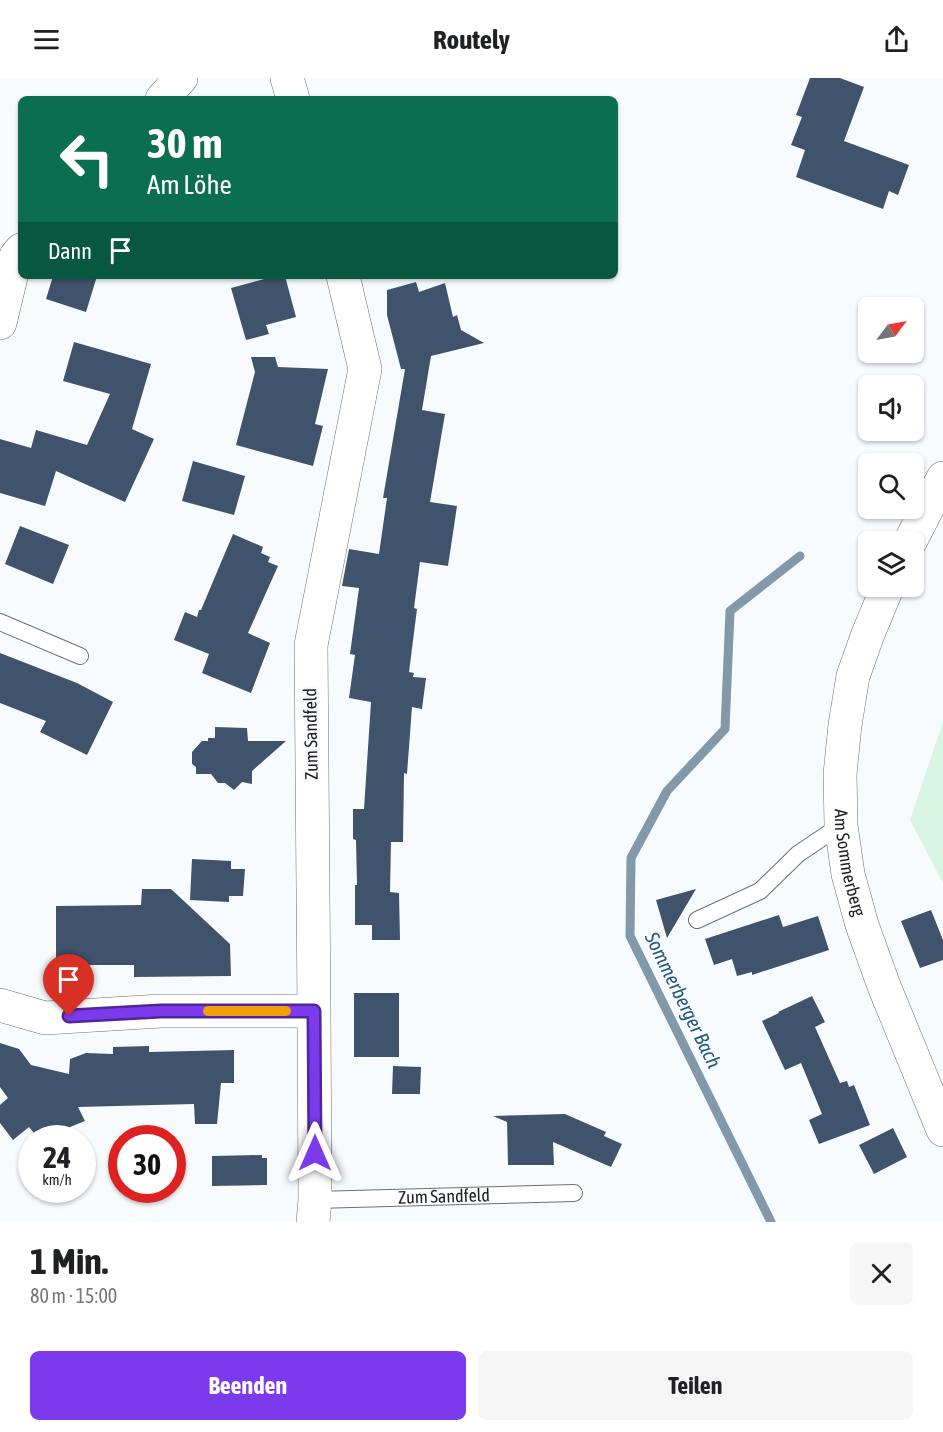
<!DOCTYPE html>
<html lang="de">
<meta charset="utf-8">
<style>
:root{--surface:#fff;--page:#f6f6f6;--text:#202124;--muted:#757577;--accent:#7c3aed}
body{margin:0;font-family:"Asap Condensed",sans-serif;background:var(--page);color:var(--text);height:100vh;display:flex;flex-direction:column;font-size:22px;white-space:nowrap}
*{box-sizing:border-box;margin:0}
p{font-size:20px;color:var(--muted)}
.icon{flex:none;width:33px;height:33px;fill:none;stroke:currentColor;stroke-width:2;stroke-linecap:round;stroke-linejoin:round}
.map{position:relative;height:1144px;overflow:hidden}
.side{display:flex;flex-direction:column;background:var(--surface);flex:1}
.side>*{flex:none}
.guide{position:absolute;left:18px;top:18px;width:600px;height:183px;border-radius:9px;box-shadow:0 2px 4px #0004;background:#0b6e4f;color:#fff;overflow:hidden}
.needle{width:39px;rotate:58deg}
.fabs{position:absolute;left:858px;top:219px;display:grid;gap:12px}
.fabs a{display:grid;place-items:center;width:66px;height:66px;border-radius:9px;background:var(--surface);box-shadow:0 2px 4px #0004;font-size:30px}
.speed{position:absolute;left:18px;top:1047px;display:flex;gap:12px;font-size:30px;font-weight:700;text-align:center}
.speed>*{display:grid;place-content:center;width:78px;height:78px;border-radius:50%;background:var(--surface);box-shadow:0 2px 4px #0004;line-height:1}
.speed small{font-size:15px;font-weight:400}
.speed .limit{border:9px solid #d22;background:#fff;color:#111}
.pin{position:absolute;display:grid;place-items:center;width:51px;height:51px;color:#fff;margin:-62px -26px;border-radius:50% 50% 50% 0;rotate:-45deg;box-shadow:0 0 6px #0007}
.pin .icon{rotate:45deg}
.me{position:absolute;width:66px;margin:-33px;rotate:0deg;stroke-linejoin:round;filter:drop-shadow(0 0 4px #0008)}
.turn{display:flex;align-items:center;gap:21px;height:126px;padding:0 30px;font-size:27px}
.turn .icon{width:78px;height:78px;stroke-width:2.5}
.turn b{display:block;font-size:42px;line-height:51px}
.then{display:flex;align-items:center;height:57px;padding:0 30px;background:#0003;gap:12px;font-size:22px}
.round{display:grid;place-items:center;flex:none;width:63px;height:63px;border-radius:9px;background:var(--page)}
.head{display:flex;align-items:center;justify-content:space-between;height:102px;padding:0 30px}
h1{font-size:36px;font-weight:700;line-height:45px}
.action{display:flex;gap:12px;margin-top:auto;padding:12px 30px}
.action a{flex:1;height:69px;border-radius:9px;background:var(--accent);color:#fff;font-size:24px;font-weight:700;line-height:69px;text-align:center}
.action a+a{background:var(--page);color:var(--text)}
header{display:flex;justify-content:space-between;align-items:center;height:78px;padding:0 30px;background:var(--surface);font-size:27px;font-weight:700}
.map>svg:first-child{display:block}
.green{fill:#d8f5e4}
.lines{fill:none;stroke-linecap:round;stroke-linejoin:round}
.stream{stroke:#8199aa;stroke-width:9}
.building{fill:#40536c}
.service-casing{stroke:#6c7075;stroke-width:18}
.minor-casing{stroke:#6c7075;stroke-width:34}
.tertiary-casing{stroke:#6c7075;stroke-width:34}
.service{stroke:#fff;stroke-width:16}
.minor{stroke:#fff;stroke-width:33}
.tertiary{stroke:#fff;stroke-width:33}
.route-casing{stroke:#51269a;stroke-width:15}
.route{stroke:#7c3aed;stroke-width:10}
.slow{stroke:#f59e0b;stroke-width:10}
.labels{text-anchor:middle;stroke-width:6;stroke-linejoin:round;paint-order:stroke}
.street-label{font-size:18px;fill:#1d1f21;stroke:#f8fbfe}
.water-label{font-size:20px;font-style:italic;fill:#24597a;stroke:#f8fbfe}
</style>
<header><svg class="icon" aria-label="menu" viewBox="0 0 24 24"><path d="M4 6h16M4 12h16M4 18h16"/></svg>Routely<svg class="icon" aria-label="share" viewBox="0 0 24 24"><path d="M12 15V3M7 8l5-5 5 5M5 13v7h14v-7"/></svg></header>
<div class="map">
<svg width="943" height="1144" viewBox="0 0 943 1144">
<rect width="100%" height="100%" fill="#f8fbfe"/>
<!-- green -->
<path class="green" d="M 943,644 L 943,805 L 910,742 Z"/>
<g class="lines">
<!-- stream -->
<path class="stream" d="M 771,1144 L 630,858 L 631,780 L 667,713 L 725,651 L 730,533 L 800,478"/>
</g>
<!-- building -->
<path class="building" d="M 810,0 L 840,0 L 864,9 L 844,63 L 909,87 L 898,117 L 889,113 L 883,131 L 796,99 L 805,72 L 791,67 L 802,39 L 796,37 Z
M 53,198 L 97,198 L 86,234 L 46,221 Z
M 275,198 L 285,198 L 296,239 L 266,247 L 269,256 L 246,262 L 231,210 Z
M 416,204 L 419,214 L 445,205 L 453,239 L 457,237 L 461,252 L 484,265 L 431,278 L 422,332 L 445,336 L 430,424 L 457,428 L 448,488 L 420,484 L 414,530 L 417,531 L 409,594 L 414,595 L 413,599 L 426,600 L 422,631 L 412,629 L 407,696 L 404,695 L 403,764 L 391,764 L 390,814 L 399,815 L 400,862 L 372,862 L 372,847 L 355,847 L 355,807 L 357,807 L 356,762 L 353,761 L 353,731 L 364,731 L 371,624 L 349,620 L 355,577 L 350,576 L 359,510 L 342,508 L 349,471 L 379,476 L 387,420 L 383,420 L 405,291 L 401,291 L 387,237 L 387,212 Z
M 74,264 L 151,286 L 132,351 L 154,361 L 125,424 L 56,393 L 45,428 L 0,415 L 0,361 L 31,370 L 36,352 L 87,367 L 110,316 L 63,303 Z
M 251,279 L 275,279 L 278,289 L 328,291 L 315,346 L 323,348 L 313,388 L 236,367 L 255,294 Z
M 193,383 L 245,398 L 234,437 L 182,423 Z
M 20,448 L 69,467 L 53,506 L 5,486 Z
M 233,456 L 263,469 L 261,475 L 270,479 L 268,484 L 278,488 L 248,555 L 270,565 L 251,615 L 202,595 L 209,576 L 174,562 L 185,534 L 197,539 L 199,532 L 201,532 Z
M 0,575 L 77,605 L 113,624 L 87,677 L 40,654 L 46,643 L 0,625 Z
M 215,649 L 247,650 L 248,663 L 286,663 L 252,693 L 252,706 L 242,704 L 234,712 L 225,705 L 218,705 L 211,696 L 196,696 L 196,689 L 192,686 L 192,674 L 202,663 L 208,663 L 208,660 L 215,660 Z
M 192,781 L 231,783 L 231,791 L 245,791 L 243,818 L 229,818 L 229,824 L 190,822 Z
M 142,811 L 171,811 L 230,866 L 231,898 L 134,899 L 134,887 L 56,887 L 56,828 L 141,827 Z
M 696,811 L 667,860 L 656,822 Z
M 931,832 L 943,862 L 943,882 L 920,890 L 901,843 Z
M 779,837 L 783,849 L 818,838 L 829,872 L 752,897 L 752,894 L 737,898 L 732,881 L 714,887 L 705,861 Z
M 354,915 L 399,915 L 399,979 L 354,979 Z
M 812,918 L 825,944 L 815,949 L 840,1005 L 847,1003 L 849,1009 L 854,1007 L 870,1047 L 819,1066 L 809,1042 L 822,1036 L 801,985 L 785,992 L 762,943 L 779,935 L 778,934 Z
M 0,965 L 19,971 L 31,987 L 69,996 L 70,981 L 86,975 L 113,976 L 113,969 L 149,968 L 149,974 L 234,972 L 234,1005 L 221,1005 L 217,1046 L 195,1046 L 194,1026 L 78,1029 L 85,1043 L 70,1049 L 69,1059 L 55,1057 L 55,1060 L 38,1060 L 29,1049 L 13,1062 L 0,1045 L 0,1027 L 8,1020 L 0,1009 Z
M 393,988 L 421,989 L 420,1016 L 392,1016 Z
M 565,1036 L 606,1054 L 604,1058 L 622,1066 L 611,1089 L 553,1064 L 554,1087 L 508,1087 L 507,1044 L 493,1038 Z
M 893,1050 L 907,1079 L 874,1096 L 859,1067 Z
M 262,1077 L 262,1080 L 267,1080 L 267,1107 L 212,1108 L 212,1078 Z"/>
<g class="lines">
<!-- service casing -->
<g class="service-casing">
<g id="service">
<path d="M 0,544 L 80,578"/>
<path d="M 697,842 L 760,813 L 798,776 L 841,747"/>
<path id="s1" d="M 315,1122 L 574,1115"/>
</g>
</g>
<!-- minor casing -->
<g class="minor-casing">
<path id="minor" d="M 287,0 L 293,21
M 162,21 L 181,0
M 0,245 L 16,178 L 21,172
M 0,927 L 45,940 L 161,933 L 314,933
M 313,1144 L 315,1122 L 314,933 L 311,567 L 365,291 L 343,198"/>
</g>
<!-- tertiary casing -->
<g class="tertiary-casing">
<g id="tertiary">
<path d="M 910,464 L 943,400"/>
<path id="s2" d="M 888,508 L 868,556 L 853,598 L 845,647 L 840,696 L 841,747 L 848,796 L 862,847 L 884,908 L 943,1052"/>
</g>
</g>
<!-- service -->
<use href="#service" class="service"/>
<!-- minor -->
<use href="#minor" class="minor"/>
<!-- tertiary -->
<use href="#tertiary" class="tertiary"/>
</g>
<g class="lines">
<!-- route casing -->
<g class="route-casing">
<path id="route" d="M 69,938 L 161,933 L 314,933 L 315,1075"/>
</g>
<!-- route -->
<use href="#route" class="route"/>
<!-- slow -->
<path class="slow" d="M 208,933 L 286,933"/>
</g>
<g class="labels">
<!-- street labels -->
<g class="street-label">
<text transform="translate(311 656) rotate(-91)" y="6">Zum Sandfeld</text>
<text dy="6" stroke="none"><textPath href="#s2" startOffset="285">Am Sommerberg</textPath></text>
<text dy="6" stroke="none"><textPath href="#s1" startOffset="129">Zum Sandfeld</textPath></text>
</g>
<!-- water labels -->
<g class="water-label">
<text transform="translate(683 922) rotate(64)" y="7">Sommerberger Bach</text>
</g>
</g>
</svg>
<div class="fabs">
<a><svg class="needle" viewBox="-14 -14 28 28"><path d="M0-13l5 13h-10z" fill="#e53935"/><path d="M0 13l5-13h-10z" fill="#757577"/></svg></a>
<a><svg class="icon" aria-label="sound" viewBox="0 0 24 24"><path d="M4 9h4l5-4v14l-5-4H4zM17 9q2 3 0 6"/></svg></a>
<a><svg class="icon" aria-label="search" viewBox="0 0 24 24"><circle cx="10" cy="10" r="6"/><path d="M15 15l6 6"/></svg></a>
<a><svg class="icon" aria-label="layers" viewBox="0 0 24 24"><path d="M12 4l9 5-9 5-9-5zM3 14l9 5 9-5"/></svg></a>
</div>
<div class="speed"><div>24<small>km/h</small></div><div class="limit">30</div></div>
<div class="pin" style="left:69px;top:938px;background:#d93025"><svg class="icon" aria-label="arrive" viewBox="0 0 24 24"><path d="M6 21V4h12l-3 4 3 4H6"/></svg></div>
<svg class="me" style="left:315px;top:1075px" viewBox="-20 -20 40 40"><path d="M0-17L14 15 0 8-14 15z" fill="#7c3aed" stroke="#fff" stroke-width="4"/></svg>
<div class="guide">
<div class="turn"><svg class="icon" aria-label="left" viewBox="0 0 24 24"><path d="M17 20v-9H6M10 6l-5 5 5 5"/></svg><div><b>30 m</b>Am Löhe</div></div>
<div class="then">Dann<svg class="icon" aria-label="arrive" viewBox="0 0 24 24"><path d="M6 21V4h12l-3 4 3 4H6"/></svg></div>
</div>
</div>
<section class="side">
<div class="head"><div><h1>1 Min.</h1><p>80 m · 15:00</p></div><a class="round"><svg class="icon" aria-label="close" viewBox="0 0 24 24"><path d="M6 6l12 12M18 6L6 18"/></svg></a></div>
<div class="action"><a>Beenden</a><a>Teilen</a></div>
</section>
